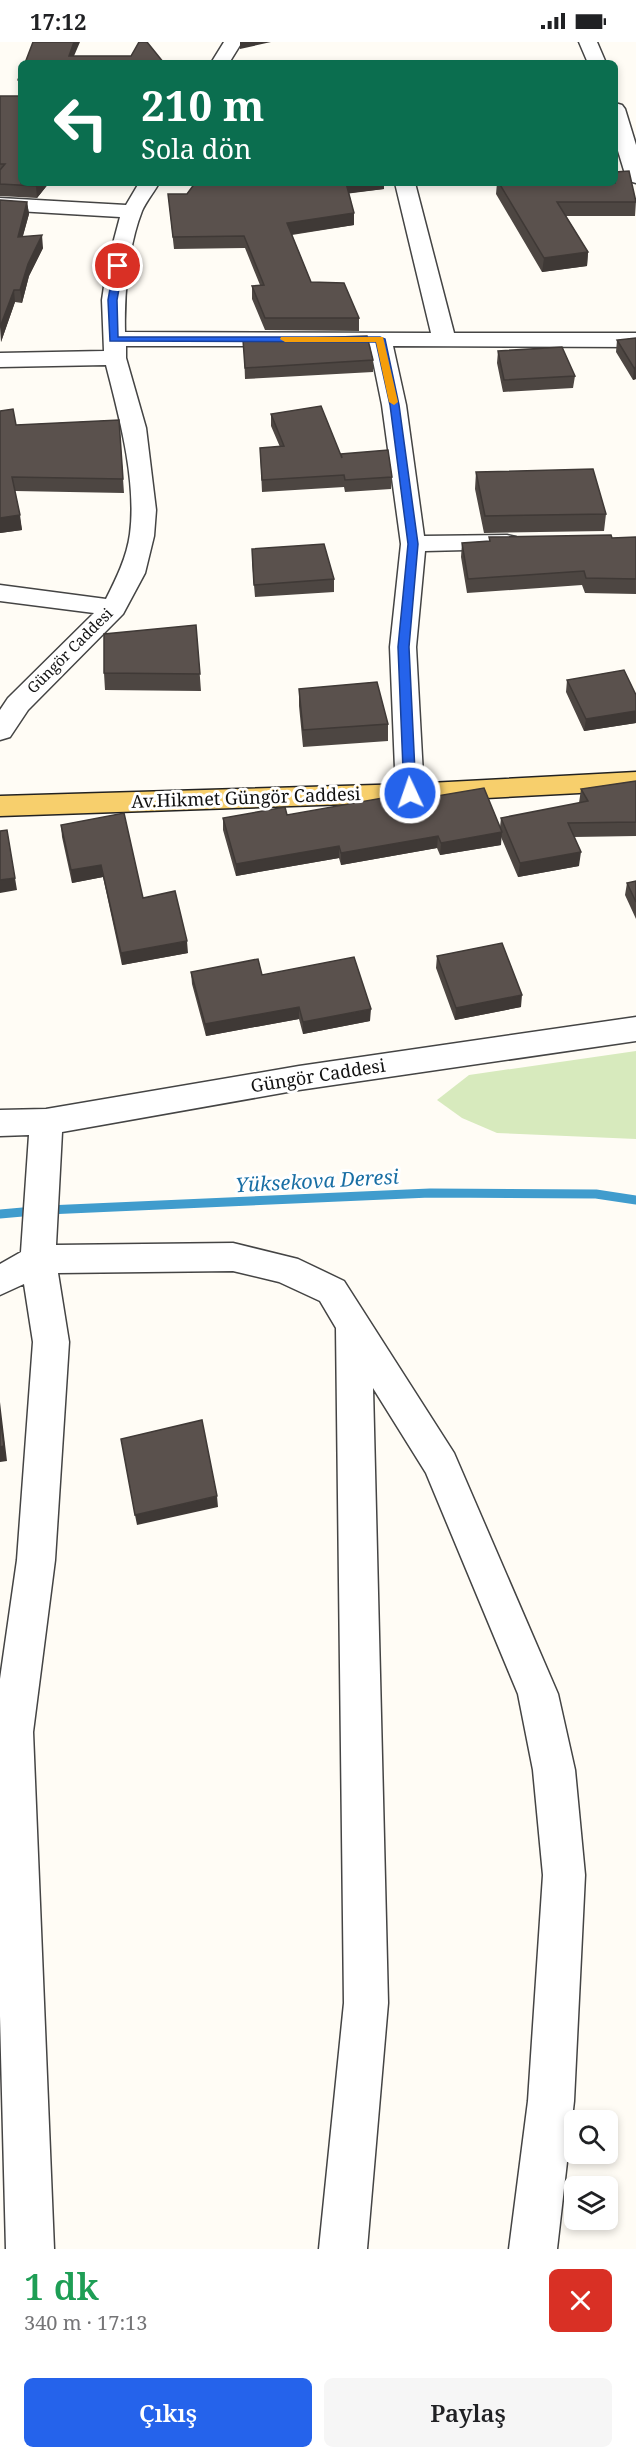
<!DOCTYPE html>
<html lang="tr">
<meta charset="utf-8">
<style>
:root{--surface:#fff;--page:#f6f6f6;--text:#202124;--muted:#757577;--accent:#2563eb}
body{margin:0;font-family:"Noto Serif",serif;background:var(--page);color:var(--text);height:100vh;display:flex;flex-direction:column;font-size:22px;white-space:nowrap}
*{box-sizing:border-box;margin:0}
p{font-size:20px;color:var(--muted)}
.icon{flex:none;width:33px;height:33px;fill:none;stroke:currentColor;stroke-width:2;stroke-linecap:round;stroke-linejoin:round}
.map{position:relative;height:2207px;overflow:hidden}
.side{display:flex;flex-direction:column;background:var(--surface);flex:1}
.side>*{flex:none}
.guide{position:absolute;left:18px;top:18px;width:600px;height:126px;border-radius:9px;box-shadow:0 3px 9px #0003;background:#0b6e4f;color:#fff;overflow:hidden}
.tools{position:absolute;left:564px;top:2068px;display:grid;gap:12px}
.tools a{display:grid;place-items:center;width:54px;height:54px;border-radius:9px;background:var(--surface);box-shadow:0 3px 9px #0003;font-size:30px}
.pin{position:absolute;display:grid;place-items:center;width:51px;height:51px;color:#fff;margin:-26px;border:3px solid #fff;border-radius:50%;box-shadow:0 2px 6px #0007}
.me{position:absolute;width:66px;margin:-33px;rotate:357deg;stroke-linejoin:round;filter:drop-shadow(0 0 4px #0008)}
.turn{display:flex;align-items:center;gap:21px;height:126px;padding:0 24px;font-size:27px}
.turn .icon{width:78px;height:78px;stroke-width:2.5}
.turn b{display:block;font-size:42px;line-height:51px}
.round{display:grid;place-items:center;flex:none;width:63px;height:63px;border-radius:9px;background:var(--page)}
.head{display:flex;align-items:center;justify-content:space-between;height:102px;padding:0 24px}
h1{font-size:36px;font-weight:600;line-height:45px;color:#1e9e55}
.action{display:flex;gap:12px;margin-top:auto;padding:12px 24px}
.action a{flex:1;height:69px;border-radius:9px;background:var(--accent);color:#fff;font-size:24px;font-weight:600;line-height:69px;text-align:center}
.action a+a{background:var(--page);color:var(--text)}
.status{display:flex;justify-content:space-between;align-items:center;height:42px;padding:0 30px;background:var(--surface);direction:ltr}
.status svg{height:16px;fill:currentColor}
.map>svg:first-child{display:block}
.green{fill:#d7eabd}
.lines{fill:none;stroke-linecap:round;stroke-linejoin:round}
.stream{stroke:#409ccd;stroke-width:9}
.minor-casing{stroke:#444;stroke-width:3}
.major-casing{stroke:#222;stroke-width:3}
.minor{fill:#fff;fill-rule:evenodd}
.major{fill:#f7cf6c;fill-rule:evenodd}
.wall{fill:#4d4642}
.shaded-wall{fill:#3f3936}
.building{fill:#5a514d;stroke:#3f3936;stroke-width:1.5}
.route{fill:#2563eb;stroke:#184099;stroke-width:1.5}
.slow{fill:#f59e0b}
.labels{text-anchor:middle;stroke-width:6;stroke-linejoin:round;paint-order:stroke}
.far-street-label{font-size:15px;fill:#111;stroke:#fff}
.street-label{font-size:18px;fill:#111;stroke:#fff}
.water-label{font-size:20px;font-style:italic;fill:#186ea4;stroke:#fff}
</style>
<div class="status"><b>17:12</b><svg viewBox="0 0 49 12"><path d="M0 12V9h3v3zM5 12V6h3v6zM10 12V3h3v9zM15 12V0h3v12zM26 1h20v11H26zM47 4h2v5h-2z"/></svg></div>
<div class="map">
<svg width="636" height="2207" viewBox="0 0 636 2207">
<rect width="100%" height="100%" fill="#fffcf5"/>
<!-- green -->
<path class="green" d="M 636,1009 L 636,1097 L 497,1091 L 462,1076 L 437,1058 L 469,1033 Z"/>
<g class="lines">
<!-- stream -->
<path class="stream" d="M 47,1168 L 430,1151 L 596,1152 L 636,1158
M 0,1172 L 34,1169"/>
<!-- minor casing -->
<g class="minor-casing">
<path id="minor" d="M 224,0 L 242,0 L 229,21 L 211,21 Z
M 579,0 L 597,0 L 606,21 L 588,21 Z
M 615,61 L 622,63 L 625,67 L 636,103 L 636,141 L 629,139 L 626,135 L 615,99 Z
M 139,141 L 159,141 C 154,150 146,160 142,169 C 128,205 124,252 125,290 L 431,291 L 395,141 L 415,141 L 454,291 L 636,291 L 636,305 L 393,304 L 406,363 L 424,494 L 507,493 L 516,495 L 519,500 L 516,505 L 507,507 L 425,509 L 416,605 L 424,751 L 420,758 L 410,760 L 400,758 L 396,751 L 390,605 L 401,502 L 382,363 L 370,304 L 126,304 L 126,316 L 146,386 L 156,468 L 154,494 L 145,531 L 123,572 L 28,668 L 10,695 L 0,698 L 0,668 L 8,656 L 94,571 L 0,559 L 0,543 L 106,557 C 116,537 127,515 130,492 C 137,439 119,374 106,323 L 0,325 L 0,311 L 104,309 L 102,258 L 107,224 L 120,175 L 0,168 L 0,156 L 126,163 Z
M 636,975 L 636,999 L 299,1048 L 62,1090 L 56,1203 L 233,1201 L 298,1217 L 344,1239 L 454,1411 L 558,1652 L 575,1728 L 585,1833 L 574,2059 L 557,2207 L 509,2207 L 528,2059 L 543,1833 L 533,1728 L 518,1652 L 426,1431 L 373,1346 L 388,1961 L 367,2207 L 319,2207 L 344,1961 L 336,1286 L 320,1259 L 279,1240 L 233,1229 L 58,1231 L 69,1300 L 55,1518 L 33,1690 L 54,2207 L 6,2207 L 0,1974 L 0,1637 L 17,1518 L 33,1300 L 24,1242 L 0,1253 L 0,1222 L 21,1210 L 29,1093 L 0,1094 L 0,1068 L 46,1067 L 299,1024 Z"/>
</g>
<!-- major casing -->
<g class="major-casing">
<path id="major" d="M 636,730 L 636,748 L 410,760 L 0,774 L 0,754 L 410,742 Z"/>
</g>
<!-- minor -->
<use href="#minor" class="minor"/>
<!-- major -->
<use href="#major" class="major"/>
</g>
<!-- wall -->
<path class="wall" d="M 21,30 L 21,51 L 19,50 L 18,38 Z
M 0,54 L 21,141 L 49,141 L 37,156 L 0,154 Z
M 195,141 L 384,141 L 384,147 L 349,151 L 354,171 L 354,183 L 292,193 L 311,240 L 359,276 L 359,289 L 265,288 L 252,257 L 252,244 L 260,243 L 245,206 L 174,207 L 168,152 L 187,152 Z
M 497,141 L 615,141 L 636,159 L 635,174 L 566,174 L 588,210 L 587,224 L 542,230 L 496,152 Z
M 0,158 L 27,160 L 29,172 L 23,194 L 43,206 L 29,234 L 22,261 L 15,260 L 1,300 Z
M 636,296 L 636,337 L 633,338 L 616,310 L 617,298 Z
M 244,309 L 373,318 L 373,330 L 245,337 Z
M 498,309 L 575,334 L 573,346 L 503,350 L 497,321 Z
M 0,369 L 16,383 L 119,378 L 124,451 L 15,449 L 22,488 L 0,491 Z
M 271,372 L 341,415 L 392,435 L 391,447 L 345,450 L 344,445 L 262,450 L 260,406 L 280,405 L 271,384 Z
M 476,430 L 606,472 L 604,489 L 484,491 L 475,447 Z
M 489,495 L 612,496 L 636,495 L 636,552 L 585,551 L 582,543 L 467,551 L 461,515 L 462,501 L 489,499 Z
M 252,519 L 334,537 L 334,550 L 255,555 Z
M 196,583 L 201,649 L 105,648 L 104,631 Z
M 567,638 L 636,653 L 636,681 L 584,689 L 566,650 Z
M 299,647 L 388,682 L 388,699 L 303,705 L 299,664 Z
M 636,739 L 636,794 L 574,795 L 579,824 L 518,835 L 501,795 L 501,803 L 440,813 L 437,806 L 341,823 L 339,816 L 236,834 L 223,788 L 223,776 L 287,773 L 390,762 L 500,785 L 501,776 L 579,761 L 581,747 Z
M 61,783 L 143,856 L 188,911 L 122,923 L 103,835 L 72,841 L 62,795 Z
M 636,839 L 636,877 L 625,853 L 627,841 Z
M 437,914 L 521,965 L 455,978 L 436,926 Z
M 191,930 L 262,933 L 370,979 L 303,992 L 299,977 L 206,994 L 192,942 Z"/>
<!-- shaded-wall -->
<path class="shaded-wall" d="M 74,0 L 80,0 L 71,21 L 69,14 Z
M 240,0 L 271,0 L 240,7 Z
M 38,141 L 49,141 L 37,156 L 36,144 Z
M 345,141 L 384,141 L 384,147 L 345,152 Z
M 27,160 L 29,172 L 19,207 L 18,195 Z
M 354,171 L 354,183 L 287,193 L 287,181 Z
M 42,193 L 43,206 L 29,234 L 22,261 L 20,248 L 28,222 Z
M 588,210 L 587,224 L 542,230 L 544,216 Z
M 14,248 L 15,260 L 1,300 L 0,285 Z
M 636,325 L 636,337 L 633,338 L 634,326 Z
M 20,473 L 22,488 L 0,491 L 0,476 Z
M 636,669 L 636,681 L 584,689 L 586,677 Z
M 502,790 L 501,803 L 440,813 L 441,801 Z
M 438,794 L 437,806 L 341,823 L 341,811 Z
M 339,804 L 339,816 L 236,834 L 236,822 Z
M 581,810 L 579,824 L 518,835 L 520,821 Z
M 101,823 L 103,835 L 72,841 L 71,828 Z
M 15,836 L 17,848 L 0,851 L 0,838 Z
M 187,899 L 188,911 L 122,923 L 121,911 Z
M 522,953 L 521,965 L 455,978 L 456,966 Z
M 299,965 L 299,977 L 206,994 L 205,982 Z
M 371,967 L 370,979 L 303,992 L 303,980 Z
M 0,1360 L 7,1419 L 0,1420 Z
M 217,1454 L 218,1465 L 137,1483 L 135,1473 Z"/>
<!-- building -->
<path class="building" d="M 33,0 L 74,0 L 69,14 L 131,14 L 139,0 L 147,0 L 164,21 L 25,21 Z
M 21,30 L 21,40 L 18,38 Z
M 0,54 L 21,54 L 21,141 L 38,141 L 36,144 L 0,142 L 0,128 L 5,122 L 0,122 Z
M 629,129 L 636,160 L 557,160 L 588,210 L 544,216 L 499,141 L 615,141 L 615,130 Z
M 195,141 L 346,141 L 354,171 L 287,181 L 311,240 L 344,241 L 359,276 L 265,276 L 252,244 L 264,243 L 244,194 L 173,195 L 168,152 L 187,152 Z
M 0,158 L 27,160 L 18,195 L 42,193 L 28,222 L 20,248 L 14,248 L 0,285 Z
M 367,294 L 373,318 L 245,326 L 243,298 Z
M 636,296 L 636,325 L 634,326 L 617,298 Z
M 562,305 L 575,334 L 504,338 L 498,309 Z
M 321,364 L 342,416 L 341,412 L 388,408 L 392,435 L 345,438 L 344,433 L 262,438 L 260,406 L 284,404 L 271,372 Z
M 13,367 L 16,383 L 119,378 L 123,437 L 12,435 L 20,473 L 0,476 L 0,369 Z
M 593,427 L 606,472 L 485,474 L 476,430 Z
M 611,493 L 612,496 L 636,495 L 636,537 L 586,536 L 584,529 L 468,537 L 462,501 L 490,499 L 489,495 Z
M 324,502 L 334,537 L 254,543 L 252,507 Z
M 196,583 L 200,632 L 104,631 L 104,592 Z
M 624,628 L 636,653 L 636,669 L 586,677 L 567,638 Z
M 377,640 L 388,682 L 303,688 L 299,647 Z
M 636,739 L 636,780 L 568,781 L 581,810 L 520,821 L 501,776 L 588,759 L 581,747 Z
M 484,746 L 502,790 L 441,801 L 438,794 L 341,811 L 339,804 L 236,822 L 223,776 L 285,765 L 287,773 L 388,755 L 390,762 Z
M 124,771 L 143,856 L 175,849 L 187,899 L 121,911 L 101,823 L 71,828 L 61,783 Z
M 7,788 L 15,836 L 0,838 L 0,789 Z
M 636,839 L 636,860 L 627,841 Z
M 502,901 L 522,953 L 456,966 L 437,914 Z
M 354,915 L 371,967 L 303,980 L 299,965 L 205,982 L 191,930 L 258,917 L 262,933 Z
M 0,1374 L 4,1404 L 0,1405 Z
M 202,1378 L 217,1454 L 135,1473 L 121,1397 Z"/>
<!-- route -->
<path class="route" d="M 118,221 L 123,224 L 117,258 L 118,295 L 380,295 L 385,297 L 399,363 L 418,502 L 409,605 L 416,751 L 414,754 L 406,754 L 404,751 L 398,605 L 408,502 L 390,363 L 376,300 L 110,299 L 108,258 L 114,224 Z"/>
<!-- slow -->
<path class="slow" d="M 281,295 L 383,295 L 398,360 L 394,363 L 389,360 L 376,300 L 285,300 L 280,297 Z"/>
<g class="labels">
<!-- far-street labels -->
<g class="far-street-label">
<text transform="translate(70 609) rotate(-45)" y="5">Güngör Caddesi</text>
</g>
<!-- street labels -->
<g class="street-label">
<text transform="translate(246 756) rotate(-2)" y="6">Av.Hikmet Güngör Caddesi</text>
<text transform="translate(318 1034) rotate(-9)" y="6">Güngör Caddesi</text>
</g>
<!-- water labels -->
<g class="water-label">
<text transform="translate(317 1139) rotate(-3)" y="7">Yüksekova Deresi</text>
</g>
</g>
</svg>
<div class="tools">
<a><svg class="icon" aria-label="search" viewBox="0 0 24 24"><circle cx="10" cy="10" r="6"/><path d="M15 15l6 6"/></svg></a>
<a><svg class="icon" aria-label="layers" viewBox="0 0 24 24"><path d="M12 4l9 5-9 5-9-5zM3 14l9 5 9-5"/></svg></a>
</div>
<div class="pin" style="left:118px;top:224px;background:#d93025"><svg class="icon" aria-label="arrive" viewBox="0 0 24 24"><path d="M6 21V4h12l-3 4 3 4H6"/></svg></div>
<svg class="me" style="left:410px;top:751px" viewBox="-20 -20 40 40"><circle r="17" fill="#2563eb" stroke="#fff" stroke-width="3"/><path d="M0-11L8 9 0 5-8 9z" fill="#fff"/></svg>
<div class="guide">
<div class="turn"><svg class="icon" aria-label="left" viewBox="0 0 24 24"><path d="M17 20v-9H6M10 6l-5 5 5 5"/></svg><div><b>210 m</b>Sola dön</div></div>
</div>
</div>
<section class="side">
<div class="head"><div><h1>1 dk</h1><p>340 m · 17:13</p></div><a class="round" style="background:#d93025;color:#fff"><svg class="icon" aria-label="close" viewBox="0 0 24 24"><path d="M6 6l12 12M18 6L6 18"/></svg></a></div>
<div class="action"><a>Çıkış</a><a>Paylaş</a></div>
</section>
